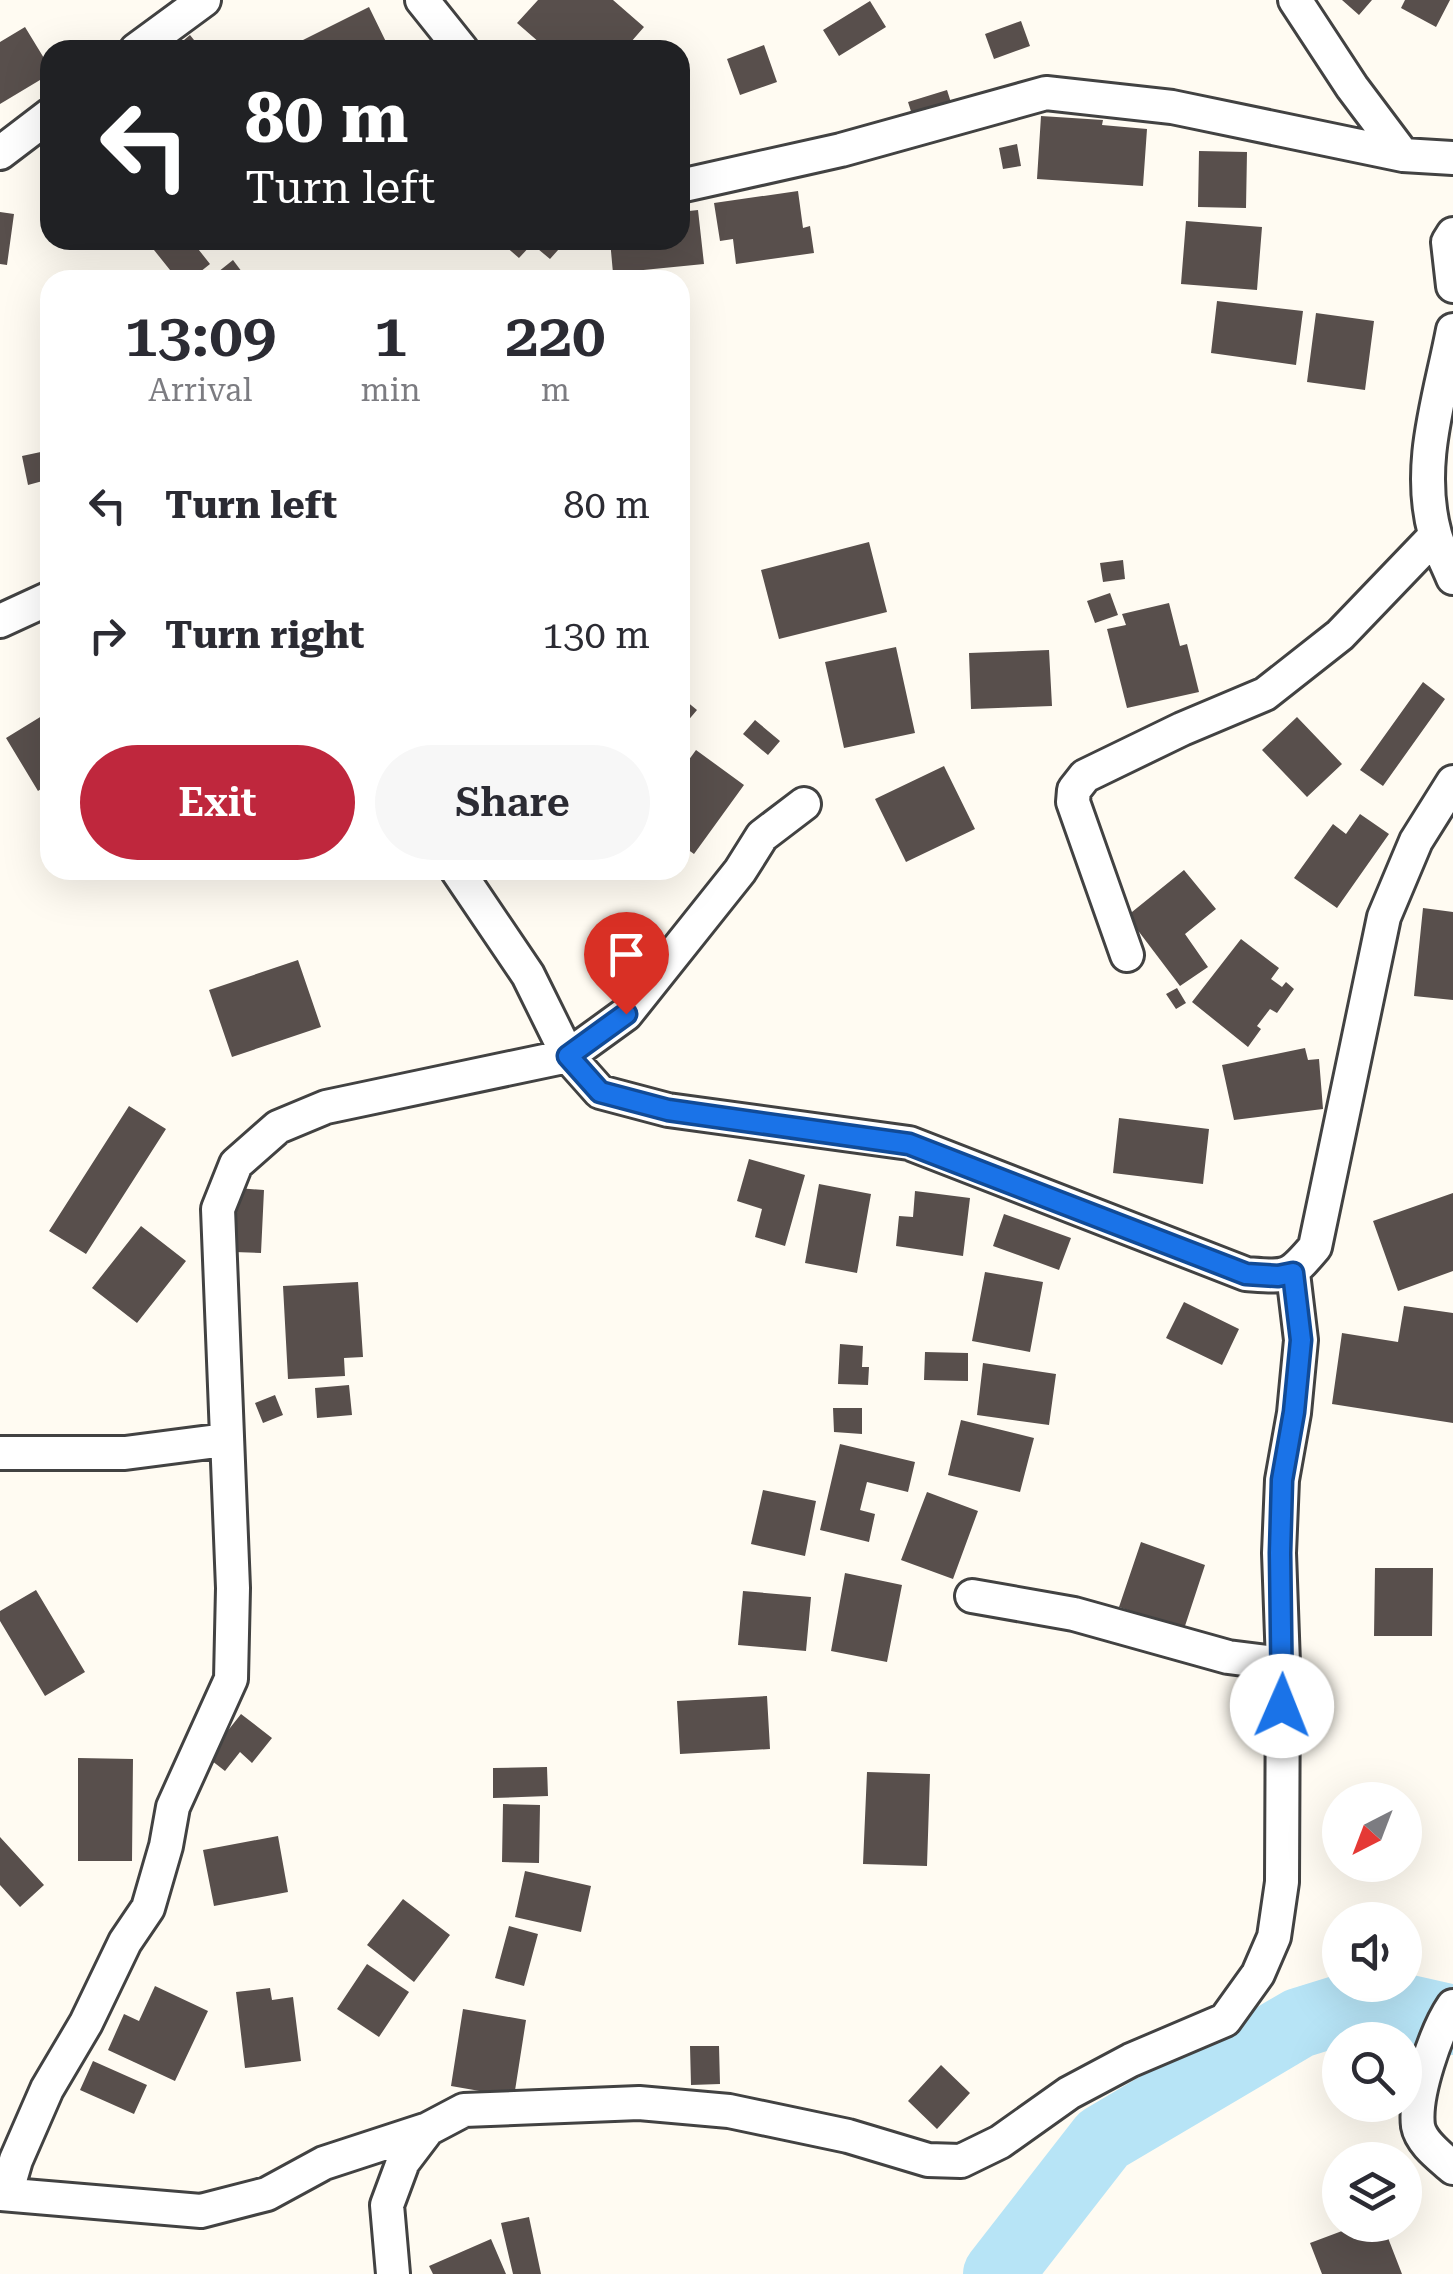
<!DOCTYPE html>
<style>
:root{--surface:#fff;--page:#f7f7f7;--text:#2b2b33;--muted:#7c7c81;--accent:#bf273d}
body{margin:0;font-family:"Roboto Serif",serif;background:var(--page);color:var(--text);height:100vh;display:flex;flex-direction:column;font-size:38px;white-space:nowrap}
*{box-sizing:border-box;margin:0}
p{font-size:32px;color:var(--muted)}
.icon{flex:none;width:55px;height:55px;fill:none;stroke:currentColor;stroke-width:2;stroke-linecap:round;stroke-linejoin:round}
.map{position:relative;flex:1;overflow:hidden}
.panel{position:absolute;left:40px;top:270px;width:650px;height:610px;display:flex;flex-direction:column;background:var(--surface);border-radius:30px;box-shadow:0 10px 40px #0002}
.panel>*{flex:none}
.hud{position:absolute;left:40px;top:40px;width:650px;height:210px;border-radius:30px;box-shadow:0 10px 40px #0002;background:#202124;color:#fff;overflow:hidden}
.needle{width:65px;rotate:222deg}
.buttons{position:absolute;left:1322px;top:1782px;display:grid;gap:20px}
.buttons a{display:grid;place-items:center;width:100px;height:100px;border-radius:50%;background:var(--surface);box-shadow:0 10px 40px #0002;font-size:50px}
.pin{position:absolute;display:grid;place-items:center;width:85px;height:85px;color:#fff;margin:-102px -42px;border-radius:50% 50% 50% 0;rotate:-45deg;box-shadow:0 0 10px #0007}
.pin .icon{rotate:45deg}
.me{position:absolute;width:110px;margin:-55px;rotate:1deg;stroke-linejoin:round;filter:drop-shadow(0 0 8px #0008)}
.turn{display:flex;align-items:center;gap:35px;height:210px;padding:0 40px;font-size:45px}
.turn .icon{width:130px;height:130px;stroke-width:2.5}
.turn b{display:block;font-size:70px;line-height:85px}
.eta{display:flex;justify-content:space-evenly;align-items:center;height:170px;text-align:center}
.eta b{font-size:60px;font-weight:600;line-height:70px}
.cta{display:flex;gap:20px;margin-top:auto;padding:20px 40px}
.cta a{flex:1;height:115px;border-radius:60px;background:var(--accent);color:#fff;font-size:40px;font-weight:600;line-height:115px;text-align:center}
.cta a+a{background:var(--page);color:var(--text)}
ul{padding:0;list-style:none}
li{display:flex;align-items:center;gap:30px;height:130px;padding:0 40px}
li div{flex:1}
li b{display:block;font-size:38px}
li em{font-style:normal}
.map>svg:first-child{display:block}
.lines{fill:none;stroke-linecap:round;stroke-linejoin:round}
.river{stroke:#b7e4f6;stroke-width:70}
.building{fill:#584f4c}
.minor-casing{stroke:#424242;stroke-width:38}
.minor{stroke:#fff;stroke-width:32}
.route-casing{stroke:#114b97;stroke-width:25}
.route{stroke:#1a73e8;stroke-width:18}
</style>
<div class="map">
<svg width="1453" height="2274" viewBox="0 0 1453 2274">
<rect width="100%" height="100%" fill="#fffbf2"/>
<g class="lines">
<!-- river -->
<path class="river" d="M 998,2274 L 1103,2139 L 1299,2023 L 1370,2001 L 1453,2020"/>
</g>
<!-- building -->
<path class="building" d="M 538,0 L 613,0 L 644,27 L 624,50 L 548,50 L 517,23 Z
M 1342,0 L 1372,0 L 1359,15 Z
M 1405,0 L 1450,0 L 1436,27 L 1401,8 Z
M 870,1 L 886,27 L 839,56 L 823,30 Z
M 369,7 L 390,50 L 283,50 Z
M 1021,21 L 1030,46 L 994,59 L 985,34 Z
M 25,27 L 50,68 L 50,74 L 0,104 L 0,42 Z
M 190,35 L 202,50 L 172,50 Z
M 764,45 L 777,82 L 740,95 L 727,59 Z
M 947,90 L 954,112 L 915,124 L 908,102 Z
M 1041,116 L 1103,120 L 1102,125 L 1147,129 L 1143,186 L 1037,179 Z
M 1017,144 L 1021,166 L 1003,169 L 999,148 Z
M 1199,151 L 1247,152 L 1246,208 L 1198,207 Z
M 798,191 L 803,228 L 810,226 L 814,253 L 736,264 L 733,239 L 720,241 L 714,203 Z
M 698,210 L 704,264 L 613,273 L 610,240 L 680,240 L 680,212 Z
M 0,212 L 14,214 L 7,265 L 0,264 Z
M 1186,221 L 1262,227 L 1257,290 L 1181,284 Z
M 146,240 L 191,240 L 210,264 L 190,280 L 178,280 Z
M 498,240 L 567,240 L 550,259 L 532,244 L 519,258 Z
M 233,260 L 248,280 L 208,280 Z
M 1217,301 L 1303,311 L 1296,365 L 1211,353 Z
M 1316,313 L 1374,321 L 1365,390 L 1307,382 Z
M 50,450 L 50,479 L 28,485 L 22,456 Z
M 869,542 L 887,612 L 779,639 L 761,570 Z
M 1123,560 L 1125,579 L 1103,582 L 1100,563 Z
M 1110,593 L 1118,615 L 1095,623 L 1087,601 Z
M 1169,603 L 1180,646 L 1187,644 L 1199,692 L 1127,708 L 1107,629 L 1126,625 L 1122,614 Z
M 896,647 L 915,733 L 844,748 L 825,662 Z
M 1049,650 L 1052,706 L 971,709 L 969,653 Z
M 1423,682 L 1445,699 L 1383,786 L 1360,770 Z
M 680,696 L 697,710 L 680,730 Z
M 50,711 L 50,783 L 38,791 L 6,738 Z
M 1297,717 L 1342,764 L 1307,797 L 1262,750 Z
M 755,720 L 780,741 L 768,755 L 743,734 Z
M 696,750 L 744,785 L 694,854 L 680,844 L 680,772 Z
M 944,766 L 975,829 L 906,862 L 875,799 Z
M 1360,814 L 1389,834 L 1337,908 L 1294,878 L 1333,824 L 1346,834 Z
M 1184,870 L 1216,909 L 1185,934 L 1208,967 L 1180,986 L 1127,916 Z
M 1423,908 L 1453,912 L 1453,1000 L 1414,996 Z
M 1241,939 L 1279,968 L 1271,979 L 1282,987 L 1286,982 L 1294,989 L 1277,1013 L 1270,1009 L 1257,1026 L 1261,1029 L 1248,1047 L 1192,1002 Z
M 298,960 L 321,1027 L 232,1057 L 209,990 Z
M 1177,988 L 1186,1003 L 1176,1009 L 1166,994 Z
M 1305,1048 L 1308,1060 L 1319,1059 L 1323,1109 L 1234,1120 L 1222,1065 Z
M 129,1106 L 166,1129 L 86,1254 L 49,1231 Z
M 1119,1118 L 1209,1129 L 1203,1184 L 1113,1173 Z
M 749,1159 L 805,1175 L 785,1246 L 755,1237 L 762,1209 L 737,1201 Z
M 819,1184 L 871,1194 L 857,1273 L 805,1263 Z
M 237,1188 L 264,1190 L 261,1253 L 234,1252 Z
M 915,1191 L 970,1198 L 963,1256 L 896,1246 L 899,1216 L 913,1217 Z
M 1453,1193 L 1453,1271 L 1398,1291 L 1373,1221 Z
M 1004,1214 L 1071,1238 L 1059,1270 L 993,1246 Z
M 141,1226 L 186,1261 L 137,1323 L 92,1288 Z
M 985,1272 L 1043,1282 L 1030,1352 L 972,1341 Z
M 358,1282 L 363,1357 L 344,1358 L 345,1376 L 288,1379 L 283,1286 Z
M 1184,1302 L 1239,1329 L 1222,1365 L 1166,1338 Z
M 1404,1306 L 1453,1313 L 1453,1423 L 1332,1404 L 1342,1333 L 1398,1342 Z
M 840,1344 L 863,1346 L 862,1367 L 869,1367 L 868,1385 L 838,1384 Z
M 925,1352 L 968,1353 L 968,1381 L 924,1380 Z
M 983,1363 L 1056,1374 L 1049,1425 L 977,1415 Z
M 349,1385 L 352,1415 L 317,1418 L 315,1388 Z
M 275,1395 L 283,1415 L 263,1423 L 255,1403 Z
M 833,1408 L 862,1408 L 862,1434 L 834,1432 Z
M 961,1420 L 1034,1438 L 1020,1492 L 948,1475 Z
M 840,1444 L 915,1462 L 908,1492 L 867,1482 L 860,1510 L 875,1514 L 869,1542 L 820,1530 Z
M 763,1490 L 816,1501 L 805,1556 L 751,1544 Z
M 927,1492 L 978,1511 L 953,1579 L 901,1560 Z
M 1141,1542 L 1205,1565 L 1184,1629 L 1119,1607 Z
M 1375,1568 L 1433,1568 L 1432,1636 L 1374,1636 Z
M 845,1573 L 902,1585 L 887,1662 L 831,1651 Z
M 36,1590 L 85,1672 L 45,1696 L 0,1621 L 0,1611 Z
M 743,1591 L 811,1597 L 806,1651 L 738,1645 Z
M 767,1696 L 770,1749 L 680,1754 L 677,1701 Z
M 241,1714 L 272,1738 L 252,1763 L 240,1752 L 225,1771 L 207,1757 Z
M 78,1758 L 133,1759 L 132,1861 L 78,1861 Z
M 547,1767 L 548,1796 L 493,1798 L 493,1768 Z
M 867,1772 L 930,1774 L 927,1866 L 863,1864 Z
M 503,1804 L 540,1805 L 539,1863 L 502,1862 Z
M 278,1836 L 288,1892 L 214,1906 L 203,1850 Z
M 0,1837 L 44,1885 L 20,1907 L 0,1885 Z
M 525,1871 L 591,1886 L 581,1932 L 515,1917 Z
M 403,1899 L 450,1935 L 414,1982 L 367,1945 Z
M 509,1926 L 538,1934 L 524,1986 L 495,1978 Z
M 367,1964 L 409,1992 L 379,2037 L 337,2009 Z
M 155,1986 L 208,2011 L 175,2081 L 108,2050 L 124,2014 L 139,2021 Z
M 270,1988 L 272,2000 L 293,1997 L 301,2061 L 245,2068 L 236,1992 Z
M 463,2009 L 526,2020 L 514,2097 L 451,2086 Z
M 690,2046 L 719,2046 L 720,2084 L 691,2085 Z
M 93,2061 L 147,2085 L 134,2114 L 80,2090 Z
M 941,2065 L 970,2093 L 937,2129 L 908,2101 Z
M 529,2217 L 541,2274 L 513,2274 L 501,2223 Z
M 1358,2225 L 1383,2225 L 1402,2274 L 1322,2274 L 1310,2243 Z
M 491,2239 L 506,2274 L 433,2274 L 429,2266 Z"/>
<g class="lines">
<!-- minor casing -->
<g class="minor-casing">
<path id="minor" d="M 422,0 L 462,50
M 1295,0 L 1352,87 L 1403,155
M 136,50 L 204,0
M 0,153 L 50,115
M 680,186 L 841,150 L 1046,93 L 1172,107 L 1403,155 L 1453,158
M 1453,234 L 1448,242 L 1453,286
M 1453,330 C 1440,398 1416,465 1435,534 C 1439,549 1447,563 1453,578
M 0,621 L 50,598
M 457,870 L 528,975 L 568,1056 L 600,1092 L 668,1110 L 909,1143 L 1246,1274 C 1287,1277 1288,1279 1315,1247 L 1384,917 L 1416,841 L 1453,782
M 1127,955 L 1073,802 L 1074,790 L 1085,776 L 1182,729 L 1265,694 L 1340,635 L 1435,536
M 0,1453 L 125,1453 L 225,1440
M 972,1596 L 1074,1614 L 1228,1657 L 1283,1664
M 1453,2006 C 1436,2031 1414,2095 1418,2126 C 1421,2143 1441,2157 1453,2168
M 0,2194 L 201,2211 L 267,2194 L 324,2163 L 428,2129
M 6,2194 L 16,2160 L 47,2089 L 86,2023 L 125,1942 L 148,1908 L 166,1846 L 173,1807 L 231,1679 L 233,1588 L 218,1209 L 236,1164 L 278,1127 L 326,1107 L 568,1056 L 626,1014 L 740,871 L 762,836 L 804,804
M 393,2274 L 387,2205 L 403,2162 L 428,2129 L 464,2110 L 639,2103 L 729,2111 L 848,2136 L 928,2160 L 961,2161 L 1000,2142 L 1069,2093 L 1131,2060 L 1225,2020 L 1258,1974 L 1274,1937 L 1282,1882 L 1283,1664 L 1279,1553 L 1282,1480 L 1294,1413 L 1301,1340 L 1293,1273"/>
</g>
<!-- minor -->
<use href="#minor" class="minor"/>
</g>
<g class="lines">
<!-- route casing -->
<g class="route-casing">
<path id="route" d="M 626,1014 L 568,1056 L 600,1092 L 668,1110 L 909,1144 L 1246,1274 L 1278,1276 L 1293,1273 L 1301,1340 L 1294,1412 L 1282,1480 L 1280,1553 L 1282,1706"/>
</g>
<!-- route -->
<use href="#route" class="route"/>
</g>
</svg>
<div class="buttons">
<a><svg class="needle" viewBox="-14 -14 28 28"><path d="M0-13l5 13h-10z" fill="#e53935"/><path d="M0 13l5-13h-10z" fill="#7c7c81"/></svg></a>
<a><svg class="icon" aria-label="sound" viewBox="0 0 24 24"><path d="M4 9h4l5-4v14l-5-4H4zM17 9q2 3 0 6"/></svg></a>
<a><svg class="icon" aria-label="search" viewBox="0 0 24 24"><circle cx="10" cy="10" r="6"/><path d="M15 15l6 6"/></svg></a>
<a><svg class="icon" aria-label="layers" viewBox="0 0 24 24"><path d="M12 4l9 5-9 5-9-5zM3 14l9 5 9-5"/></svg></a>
</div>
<div class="pin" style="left:626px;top:1014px;background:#d93025"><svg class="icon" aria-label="arrive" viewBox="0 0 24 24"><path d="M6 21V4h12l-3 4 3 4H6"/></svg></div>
<svg class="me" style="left:1282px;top:1706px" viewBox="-20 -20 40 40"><circle r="19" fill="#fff"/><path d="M0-13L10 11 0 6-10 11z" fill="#1a73e8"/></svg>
<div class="hud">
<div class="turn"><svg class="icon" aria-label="left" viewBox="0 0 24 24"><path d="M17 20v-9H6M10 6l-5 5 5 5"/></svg><div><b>80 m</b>Turn left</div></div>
</div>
<section class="panel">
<div class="eta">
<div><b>13:09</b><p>Arrival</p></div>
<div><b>1</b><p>min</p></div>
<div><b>220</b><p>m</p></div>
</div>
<ul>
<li><svg class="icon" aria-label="left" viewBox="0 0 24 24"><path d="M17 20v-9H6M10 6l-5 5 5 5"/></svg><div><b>Turn left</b></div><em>80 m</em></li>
<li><svg class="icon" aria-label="right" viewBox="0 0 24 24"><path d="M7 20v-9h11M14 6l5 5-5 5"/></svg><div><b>Turn right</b></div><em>130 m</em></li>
</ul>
<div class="cta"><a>Exit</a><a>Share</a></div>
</section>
</div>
